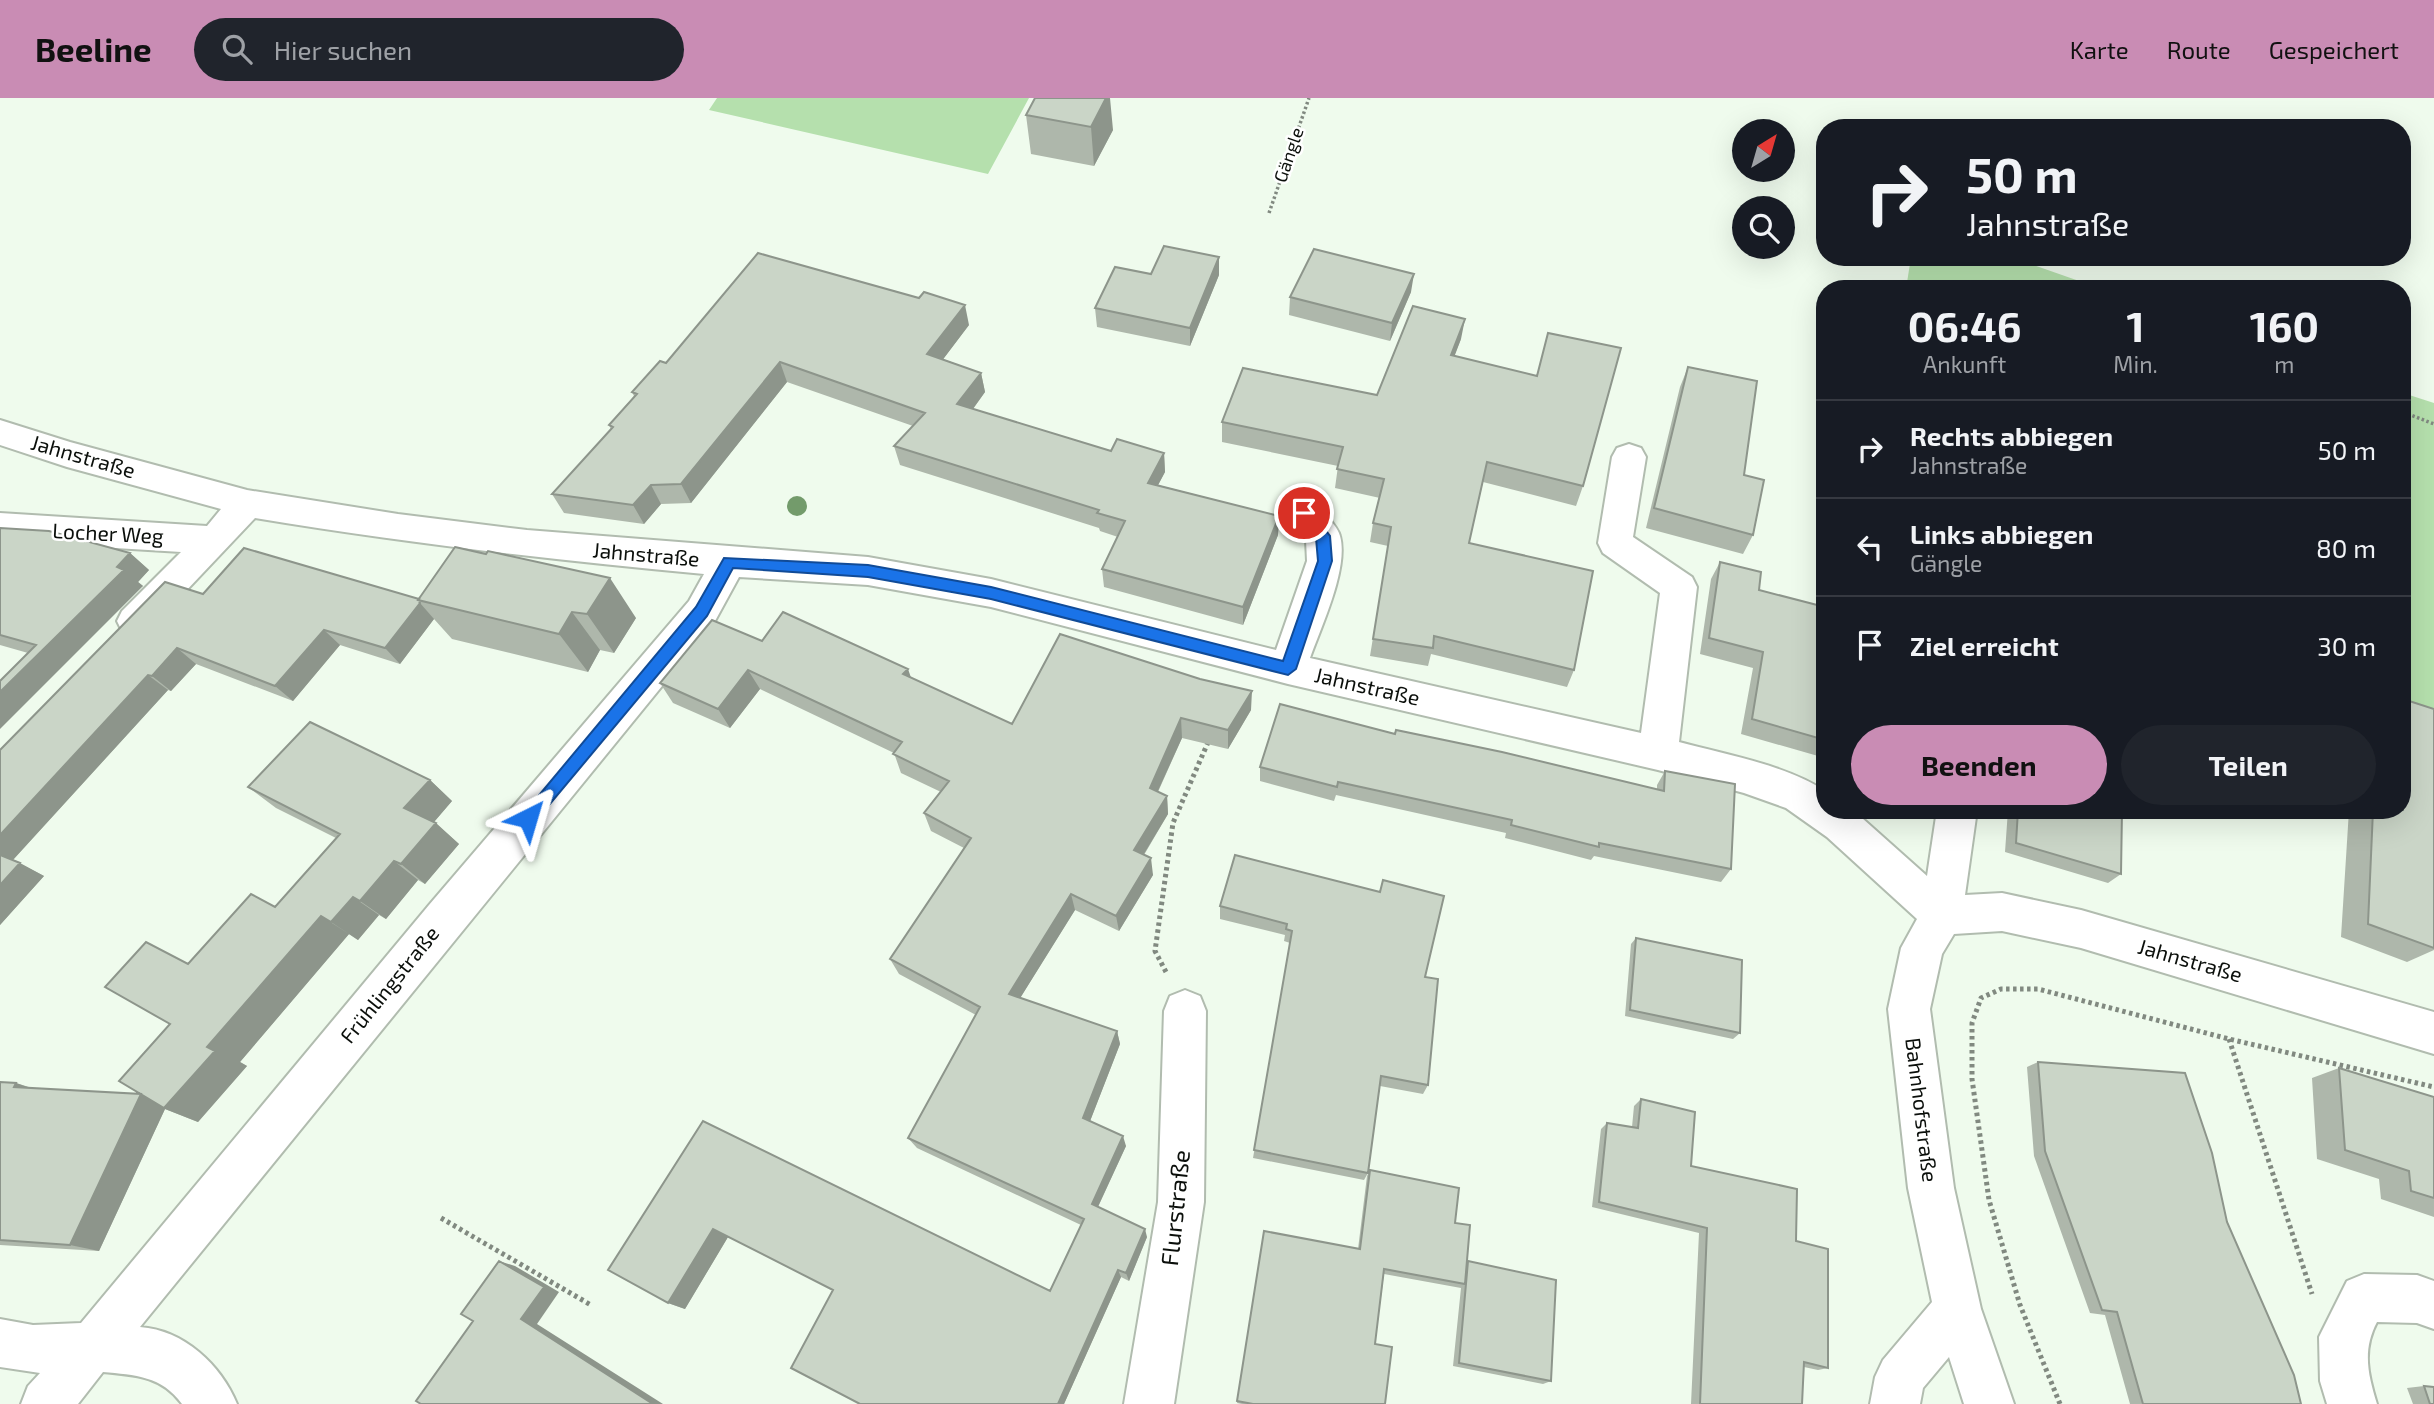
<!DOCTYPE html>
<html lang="de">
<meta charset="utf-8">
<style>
:root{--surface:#171b24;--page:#20242c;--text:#f1f3f6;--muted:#9ea1a6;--line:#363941;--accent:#c98cb4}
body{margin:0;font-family:"Exo 2",sans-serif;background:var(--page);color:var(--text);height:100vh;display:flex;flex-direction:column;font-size:26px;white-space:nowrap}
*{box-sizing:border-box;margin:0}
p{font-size:23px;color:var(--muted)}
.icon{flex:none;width:38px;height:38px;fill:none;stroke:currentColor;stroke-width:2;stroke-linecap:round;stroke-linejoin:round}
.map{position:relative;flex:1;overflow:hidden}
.details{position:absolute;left:1816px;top:182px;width:595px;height:539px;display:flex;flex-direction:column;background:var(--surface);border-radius:28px;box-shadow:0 7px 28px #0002}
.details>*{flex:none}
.hud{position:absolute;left:1816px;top:21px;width:595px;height:147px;border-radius:28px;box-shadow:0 7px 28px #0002;background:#171b24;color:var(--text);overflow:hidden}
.needle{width:46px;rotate:37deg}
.buttons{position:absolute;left:1732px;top:21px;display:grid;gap:14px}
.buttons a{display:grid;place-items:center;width:63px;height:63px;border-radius:50%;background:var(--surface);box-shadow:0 7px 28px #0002;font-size:35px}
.pin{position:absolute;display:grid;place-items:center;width:60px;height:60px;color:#fff;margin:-30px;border:4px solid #fff;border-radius:50%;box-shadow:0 2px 7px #0007}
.me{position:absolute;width:77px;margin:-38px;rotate:40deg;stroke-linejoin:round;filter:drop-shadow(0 0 5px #0008)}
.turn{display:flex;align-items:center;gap:24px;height:147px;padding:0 35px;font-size:32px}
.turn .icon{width:91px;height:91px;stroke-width:2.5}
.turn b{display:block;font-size:49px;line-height:60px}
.eta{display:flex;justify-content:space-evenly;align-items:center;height:119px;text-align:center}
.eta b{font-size:42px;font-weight:700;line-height:49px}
.action{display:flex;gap:14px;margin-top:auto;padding:14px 35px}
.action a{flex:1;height:80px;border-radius:42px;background:var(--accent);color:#111;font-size:28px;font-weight:700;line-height:80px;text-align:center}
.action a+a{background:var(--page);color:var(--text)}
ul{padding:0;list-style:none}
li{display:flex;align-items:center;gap:21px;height:98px;padding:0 35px;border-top:2px solid var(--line)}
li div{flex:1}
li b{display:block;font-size:26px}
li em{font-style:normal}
header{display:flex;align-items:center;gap:42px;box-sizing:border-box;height:98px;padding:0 35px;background:var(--accent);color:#111}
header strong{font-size:33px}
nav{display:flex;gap:38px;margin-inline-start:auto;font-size:24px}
.search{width:490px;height:63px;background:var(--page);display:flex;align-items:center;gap:18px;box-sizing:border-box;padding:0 24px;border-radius:38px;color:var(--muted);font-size:26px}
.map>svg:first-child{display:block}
.green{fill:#b5e0ad}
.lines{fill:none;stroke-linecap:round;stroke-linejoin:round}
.minor-casing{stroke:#b1bcaf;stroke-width:4}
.path-far1{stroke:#818980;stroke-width:3.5;stroke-dasharray:2.5 2.5;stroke-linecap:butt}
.path{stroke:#818980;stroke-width:5;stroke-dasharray:3.5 3.5;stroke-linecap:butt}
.minor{fill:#fff;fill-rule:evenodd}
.tree{fill:#739b6b}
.wall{fill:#aeb7ab}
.shaded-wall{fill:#8d958b}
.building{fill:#cad5c7;stroke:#8d958b;stroke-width:2}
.route{fill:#1a73e8;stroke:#114b97;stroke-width:2}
.labels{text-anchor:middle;stroke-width:5;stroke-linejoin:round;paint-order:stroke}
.far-street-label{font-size:18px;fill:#0b0f0b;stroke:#fff}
.street-label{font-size:21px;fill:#0b0f0b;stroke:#fff}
.near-street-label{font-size:24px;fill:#0b0f0b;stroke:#fff}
</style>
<header>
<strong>Beeline</strong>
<div class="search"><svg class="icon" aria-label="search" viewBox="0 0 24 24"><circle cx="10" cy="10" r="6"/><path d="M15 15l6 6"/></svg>Hier suchen</div>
<nav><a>Karte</a><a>Route</a><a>Gespeichert</a></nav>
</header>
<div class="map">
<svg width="2434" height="1306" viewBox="0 0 2434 1306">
<rect width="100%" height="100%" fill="#effbed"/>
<!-- green -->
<path class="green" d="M 717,0 L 1029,0 L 988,76 L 709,12 Z
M 1911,159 L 2011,159 L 2102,191 L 1906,191 Z
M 2403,295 L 2434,305 L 2434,624 L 2403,613 Z"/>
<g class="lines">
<!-- minor casing -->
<g class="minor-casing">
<path id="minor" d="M 0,322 L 70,344 L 247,392 L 398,416 L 527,432 L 868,459 L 991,481 L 1276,552 L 1307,463 L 1306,442 L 1287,415 L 1292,406 C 1307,401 1314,403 1325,416 C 1330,422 1338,430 1340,438 C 1349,470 1321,529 1310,560 L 1641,635 L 1660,495 L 1603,455 L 1598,445 L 1612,359 L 1617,350 L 1629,346 L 1641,350 L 1646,359 L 1633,439 L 1692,479 L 1697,489 L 1679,644 C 1724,656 1786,667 1825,693 L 1825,712 L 1853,712 L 1927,778 L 1937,712 L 1977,712 L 1965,797 L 2002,795 L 2081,812 L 2434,914 L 2434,956 L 2081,850 L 2002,833 L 1954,836 L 1942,856 L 1930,911 L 1954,1090 L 1981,1211 L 2014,1306 L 1964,1306 L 1949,1259 L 1923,1290 L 1920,1306 L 1870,1306 L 1875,1279 L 1883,1262 L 1932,1204 L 1908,1090 L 1888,911 L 1901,850 L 1917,821 L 1827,739 L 1786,710 L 1744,695 L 1658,672 L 1288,586 L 991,509 L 868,487 L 739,479 L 715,523 L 140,1229 C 184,1232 221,1267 237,1306 L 182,1306 C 162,1278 135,1277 103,1274 L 78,1306 L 21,1306 L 28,1288 L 40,1275 L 0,1269 L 0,1221 L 33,1227 L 81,1225 L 429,807 L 689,503 L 704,476 C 552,462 406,445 255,420 L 148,533 L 135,538 L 122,533 L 117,523 L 122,513 L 181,454 L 0,443 L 0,415 L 207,428 L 221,411 L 67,369 L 0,347 Z
M 1185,892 L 1200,898 L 1206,913 L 1204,1104 L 1174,1306 L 1124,1306 L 1158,1104 L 1164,913 L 1170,898 Z
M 2364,1176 L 2417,1177 L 2434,1183 L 2434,1231 L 2417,1225 L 2377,1224 C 2362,1252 2368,1277 2377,1306 L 2327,1306 L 2320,1283 L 2319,1239 L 2347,1183 Z"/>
</g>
<!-- path-far1 -->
<path class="path-far1" d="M 1269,115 L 1309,0
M 2403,314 L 2434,326"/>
<!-- path -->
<path class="path" d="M 1166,874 L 1155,853 L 1173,725 L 1209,642
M 2229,941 L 2312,1196
M 441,1120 L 591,1207
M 2060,1306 L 2020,1207 L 1989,1102 L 1972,981 L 1972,925 L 1981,900 L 2001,891 L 2038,891 L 2229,941 L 2434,989"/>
<!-- minor -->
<use href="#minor" class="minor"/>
</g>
<!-- trees -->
<circle class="tree" cx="797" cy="408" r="10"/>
<!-- wall -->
<path class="wall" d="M 1026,17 L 1113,32 L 1094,68 L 1031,56 Z
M 1151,176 L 1219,177 L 1190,248 L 1097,229 L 1095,210 Z
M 1411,194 L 1390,243 L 1289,217 L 1290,199 Z
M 969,227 L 943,261 L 981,275 L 985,294 L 973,311 L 1111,353 L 1164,355 L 1165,374 L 1158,387 L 1279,418 L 1278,437 L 1243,527 L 1104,489 L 1102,471 L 1118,439 L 1100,433 L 1099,430 L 900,367 L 894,348 L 913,328 L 787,284 L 691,405 L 661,406 L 644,426 L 564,415 L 552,396 L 611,331 L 609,327 L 634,298 L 632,294 L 666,265 Z
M 1548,235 L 1583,388 L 1576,408 L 1483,384 L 1469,445 L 1574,572 L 1567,589 L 1431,556 L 1428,568 L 1370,558 L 1388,448 L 1370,444 L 1373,425 L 1380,400 L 1335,390 L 1338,368 L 1222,344 L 1222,324 L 1377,297 L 1461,241 L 1454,258 L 1537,278 Z
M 1688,269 L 1744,377 L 1753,437 L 1743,456 L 1646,430 L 1680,289 Z
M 0,430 L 130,455 L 149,472 L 138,484 L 143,488 L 28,555 L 0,547 Z
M 1720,464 L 1759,492 L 1825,509 L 1825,660 L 1741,636 L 1753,570 L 1700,556 L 1711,481 Z
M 203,496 L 419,501 L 636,520 L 614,555 L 600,552 L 588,574 L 452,541 L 434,521 L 400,566 L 340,547 L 293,603 L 196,566 L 171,593 L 168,592 L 13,762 L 44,778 L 0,827 L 0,652 Z
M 762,543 L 911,580 L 1012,626 L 1251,612 L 1228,651 L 1182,640 L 1158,694 L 1167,698 L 1168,716 L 1144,757 L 1153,777 L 1119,833 L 1075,812 L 1020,900 L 1117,933 L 1120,946 L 1090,1023 L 1126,1048 L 1098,1109 L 1147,1139 L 1129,1183 L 1121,1179 L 1064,1306 L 860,1306 L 833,1192 L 728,1139 L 685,1211 L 668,1205 L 703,1023 L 1050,1193 L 1081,1127 L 917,1050 L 908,1040 L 976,917 L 899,876 L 890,861 L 964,750 L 931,733 L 924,715 L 941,694 L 901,675 L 894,655 L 760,591 L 730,630 L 673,605 L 660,585 Z
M 2434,626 L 2434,852 L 2407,864 L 2341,839 L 2349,712 L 2403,712 Z
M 1395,636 L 1657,691 L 1657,687 L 1665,673 L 1731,771 L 1721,784 L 1594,758 L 1591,762 L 1505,740 L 1506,735 L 1336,697 L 1334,703 L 1260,683 L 1260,669 Z
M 430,682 L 452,703 L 434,724 L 459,746 L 425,786 L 418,782 L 386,821 L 379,817 L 358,842 L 349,836 L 240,964 L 247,968 L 198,1024 L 165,1011 L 99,1153 L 0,1147 L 0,984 L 16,985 L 32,990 L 141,996 L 170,926 L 188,866 L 275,809 L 336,740 L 276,710 L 248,689 Z
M 2008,712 L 2122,712 L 2121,776 L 2108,785 L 2005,754 Z
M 1235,757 L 1425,879 L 1428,987 L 1423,996 L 1380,988 L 1368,1075 L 1364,1082 L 1253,1060 L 1290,845 L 1284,843 L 1285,837 L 1220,821 L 1220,808 Z
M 1636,840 L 1740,935 L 1733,941 L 1625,918 L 1631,846 Z
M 2038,964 L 2227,1124 L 2301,1306 L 2130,1306 L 2105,1217 L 2090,1215 L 2034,1058 L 2027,969 Z
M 2339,970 L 2434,999 L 2434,1119 L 2381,1101 L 2379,1081 L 2317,1061 L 2312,980 Z
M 1641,1001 L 1691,1068 L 1796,1143 L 1828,1270 L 1818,1272 L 1804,1269 L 1802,1306 L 1691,1306 L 1699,1135 L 1592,1109 L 1601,1031 L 1607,1025 L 1632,1029 L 1634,1008 Z
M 1370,1072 L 1455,1125 L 1467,1165 L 1468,1163 L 1551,1283 L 1543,1286 L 1453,1268 L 1461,1190 L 1384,1176 L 1375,1246 L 1385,1306 L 1242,1306 L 1237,1305 L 1264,1133 L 1358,1151 L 1367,1078 Z
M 2424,1288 L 2434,1306 L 2413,1306 L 2407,1290 Z"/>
<!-- shaded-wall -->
<path class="shaded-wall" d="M 1106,0 L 1110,0 L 1113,32 L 1094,68 L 1091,29 Z
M 1219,159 L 1219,177 L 1190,248 L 1190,230 Z
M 1414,176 L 1411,194 L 1390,243 L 1392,225 Z
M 965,207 L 969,227 L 932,276 L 927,256 Z
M 1465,221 L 1461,241 L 1447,278 L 1451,257 Z
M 780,264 L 787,284 L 691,405 L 681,386 Z
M 981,275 L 985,294 L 962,326 L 957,306 Z
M 1164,355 L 1165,374 L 1149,404 L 1148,385 Z
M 651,387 L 661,406 L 644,426 L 633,407 Z
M 1279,418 L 1278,437 L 1243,527 L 1243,509 Z
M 130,455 L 149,472 L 138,484 L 143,488 L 0,631 L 0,594 Z
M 610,480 L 636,520 L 614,555 L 587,516 Z
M 420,505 L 434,521 L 400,566 L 385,550 Z
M 572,514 L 600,552 L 588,574 L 559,536 Z
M 324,532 L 340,547 L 293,603 L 275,588 Z
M 177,550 L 196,566 L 171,593 L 152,578 Z
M 908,571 L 915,591 L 903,576 Z
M 748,572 L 760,591 L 730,630 L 718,611 Z
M 148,577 L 168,592 L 11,764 L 0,758 L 0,737 Z
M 1252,593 L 1251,612 L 1228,651 L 1228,632 Z
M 1181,620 L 1182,640 L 1151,708 L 1150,690 Z
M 430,682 L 452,703 L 428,731 L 404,710 Z
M 1167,698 L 1168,716 L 1136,769 L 1134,752 Z
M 436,725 L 459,746 L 425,786 L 401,766 Z
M 1151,760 L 1153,777 L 1119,833 L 1116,818 Z
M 394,763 L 418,782 L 386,821 L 360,803 Z
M 20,765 L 44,778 L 0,827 L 0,787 Z
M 1071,796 L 1075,812 L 1014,910 L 1009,896 Z
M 353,799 L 379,817 L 358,842 L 331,824 Z
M 321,818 L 349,836 L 240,964 L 247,968 L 198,1024 L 165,1011 L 99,1153 L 70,1147 L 141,996 L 207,949 Z
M 1117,933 L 1120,946 L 1087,1031 L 1083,1020 Z
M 16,985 L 45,995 L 14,989 Z
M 1123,1038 L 1126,1048 L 1095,1115 L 1092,1106 Z
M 713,1131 L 728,1139 L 685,1211 L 668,1205 Z
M 1145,1131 L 1147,1139 L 1129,1183 L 1126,1175 Z
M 499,1163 L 515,1168 L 559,1194 L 537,1226 L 663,1306 L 653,1306 L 521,1221 Z
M 1118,1172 L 1121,1179 L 1064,1306 L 1058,1306 Z"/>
<!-- building -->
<path class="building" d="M 1035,0 L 1106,0 L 1091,29 L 1026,17 Z
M 1164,148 L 1219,159 L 1190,230 L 1095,210 L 1115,169 L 1151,176 Z
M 1314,151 L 1414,176 L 1392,225 L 1290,199 Z
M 758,155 L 919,200 L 924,194 L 965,207 L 927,256 L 981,275 L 957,306 L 1111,353 L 1117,341 L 1164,355 L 1148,385 L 1279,418 L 1243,509 L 1102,471 L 1125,423 L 1097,415 L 1099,412 L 894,348 L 925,315 L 780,264 L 681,386 L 651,387 L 633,407 L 552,396 L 613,329 L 609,327 L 637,296 L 632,294 L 660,263 L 666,265 Z
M 1413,208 L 1465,221 L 1451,257 L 1537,278 L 1548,235 L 1621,250 L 1583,388 L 1487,364 L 1469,445 L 1593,473 L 1574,572 L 1434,538 L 1433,550 L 1373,541 L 1391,429 L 1373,425 L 1384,381 L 1337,371 L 1343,349 L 1222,324 L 1243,270 L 1377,297 Z
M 1688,269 L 1757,283 L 1744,377 L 1764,382 L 1753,437 L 1654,410 Z
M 0,430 L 49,433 L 130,455 L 117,469 L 124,472 L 0,594 L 0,583 L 36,547 L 0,537 Z
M 455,449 L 486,456 L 488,453 L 610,480 L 587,516 L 572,514 L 559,536 L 418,502 Z
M 244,450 L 419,501 L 418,502 L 420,505 L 385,550 L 324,532 L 275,588 L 177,550 L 152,578 L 148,577 L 0,737 L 0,652 L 165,484 L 203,496 Z
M 1720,464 L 1761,474 L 1759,492 L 1825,509 L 1825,642 L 1752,621 L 1763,554 L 1709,540 Z
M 783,514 L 908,571 L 903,576 L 1012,626 L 1060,536 L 1200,581 L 1252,593 L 1228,632 L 1181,620 L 1150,690 L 1167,698 L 1134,752 L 1151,760 L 1116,818 L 1071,796 L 1009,896 L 1117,933 L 1083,1020 L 1123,1038 L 1092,1106 L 1145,1131 L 1126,1175 L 1118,1172 L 1058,1306 L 860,1306 L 791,1270 L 833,1192 L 713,1131 L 668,1205 L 608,1172 L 703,1023 L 1050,1193 L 1084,1121 L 908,1040 L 980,909 L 890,861 L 971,740 L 924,715 L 949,683 L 893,656 L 902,644 L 748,572 L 718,611 L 660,585 L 712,522 L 762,543 Z
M 2403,601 L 2434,611 L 2434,850 L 2368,826 L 2373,712 L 2403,712 Z
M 1280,606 L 1395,636 L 1396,632 L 1502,654 L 1664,693 L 1665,673 L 1735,686 L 1731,771 L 1599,745 L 1599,749 L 1511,727 L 1512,722 L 1338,684 L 1337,689 L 1260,669 Z
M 310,624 L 430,682 L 404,710 L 436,725 L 401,766 L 394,763 L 360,803 L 353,799 L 331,824 L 321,818 L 207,949 L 215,953 L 164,1010 L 119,983 L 170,926 L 105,889 L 146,844 L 188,866 L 251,796 L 275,809 L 340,736 L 248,689 Z
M 2018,712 L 2122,712 L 2121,776 L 2016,745 Z
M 0,757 L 20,765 L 0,787 Z
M 1235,757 L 1380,794 L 1383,782 L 1444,798 L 1425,879 L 1438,881 L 1428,987 L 1381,978 L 1368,1075 L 1254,1052 L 1292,833 L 1286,831 L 1287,826 L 1220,808 Z
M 1636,840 L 1742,862 L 1740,935 L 1630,912 Z
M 2038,964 L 2185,975 L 2212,1055 L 2227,1124 L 2294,1277 L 2301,1306 L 2143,1306 L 2117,1214 L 2102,1212 L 2045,1053 Z
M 2339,970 L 2434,999 L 2434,1100 L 2411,1093 L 2409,1073 L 2345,1052 Z
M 0,984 L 16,985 L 14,989 L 141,996 L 70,1147 L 0,1142 Z
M 1641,1001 L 1695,1014 L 1691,1068 L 1797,1091 L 1796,1143 L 1828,1151 L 1828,1270 L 1804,1264 L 1802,1306 L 1700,1306 L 1707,1130 L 1599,1104 L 1607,1025 L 1638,1030 Z
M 1370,1072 L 1459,1090 L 1455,1125 L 1470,1127 L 1465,1186 L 1384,1171 L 1375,1246 L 1392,1249 L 1385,1306 L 1253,1306 L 1237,1303 L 1264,1133 L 1360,1151 Z
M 499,1163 L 544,1189 L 521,1221 L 653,1306 L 421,1306 L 416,1303 L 473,1223 L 461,1216 Z
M 1468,1163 L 1556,1182 L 1551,1283 L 1459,1265 Z
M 2424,1288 L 2434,1289 L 2434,1306 L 2430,1306 Z"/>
<!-- route -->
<path class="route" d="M 1304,409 L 1309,411 L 1330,438 L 1332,463 L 1296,571 L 1288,577 L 991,501 L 868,479 L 733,470 L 707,518 L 534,725 L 528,728 L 522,725 L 520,720 L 696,509 L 724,460 L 868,467 L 991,489 L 1283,563 L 1318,463 L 1316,440 L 1297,415 Z"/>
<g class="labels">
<!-- far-street labels -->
<g class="far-street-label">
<text transform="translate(1289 57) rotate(-71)" y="6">Gängle</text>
</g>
<!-- street labels -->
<g class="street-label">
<text transform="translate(83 359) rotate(16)" y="7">Jahnstraße</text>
<text transform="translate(108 436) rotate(3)" y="7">Locher Weg</text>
<text transform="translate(646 457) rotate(5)" y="7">Jahnstraße</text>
<text transform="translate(1367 589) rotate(13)" y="7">Jahnstraße</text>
<text transform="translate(2190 863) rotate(16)" y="7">Jahnstraße</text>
<text transform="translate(390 887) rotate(-51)" y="7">Frühlingstraße</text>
<text transform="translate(1921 1012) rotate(83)" y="7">Bahnhofstraße</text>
</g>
<!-- near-street labels -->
<g class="near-street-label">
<text transform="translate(1176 1110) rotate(-84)" y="8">Flurstraße</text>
</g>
</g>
</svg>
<div class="buttons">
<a><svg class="needle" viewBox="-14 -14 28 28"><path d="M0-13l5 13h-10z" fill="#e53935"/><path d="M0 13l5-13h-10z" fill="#9ea1a6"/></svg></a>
<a><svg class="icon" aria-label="search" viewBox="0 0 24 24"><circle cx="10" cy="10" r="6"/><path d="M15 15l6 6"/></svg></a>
</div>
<div class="pin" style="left:1304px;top:415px;background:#d93025"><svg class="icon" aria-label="arrive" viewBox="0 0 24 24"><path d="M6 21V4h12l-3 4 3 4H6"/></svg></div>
<svg class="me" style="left:528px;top:720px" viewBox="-20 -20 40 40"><path d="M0-17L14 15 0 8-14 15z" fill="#1a73e8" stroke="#fff" stroke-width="4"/></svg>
<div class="hud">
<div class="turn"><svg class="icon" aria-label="right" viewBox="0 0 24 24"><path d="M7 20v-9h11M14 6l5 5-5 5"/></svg><div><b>50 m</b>Jahnstraße</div></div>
</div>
<section class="details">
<div class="eta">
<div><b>06:46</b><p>Ankunft</p></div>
<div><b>1</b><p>Min.</p></div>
<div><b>160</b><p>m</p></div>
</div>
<ul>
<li><svg class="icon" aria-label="right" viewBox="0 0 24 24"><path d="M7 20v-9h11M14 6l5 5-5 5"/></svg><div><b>Rechts abbiegen</b><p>Jahnstraße</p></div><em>50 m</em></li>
<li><svg class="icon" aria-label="left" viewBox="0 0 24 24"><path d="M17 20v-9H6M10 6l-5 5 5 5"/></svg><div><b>Links abbiegen</b><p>Gängle</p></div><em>80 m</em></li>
<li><svg class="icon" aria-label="arrive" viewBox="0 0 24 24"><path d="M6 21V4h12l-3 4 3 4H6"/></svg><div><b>Ziel erreicht</b></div><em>30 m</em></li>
</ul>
<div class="action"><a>Beenden</a><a>Teilen</a></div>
</section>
</div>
